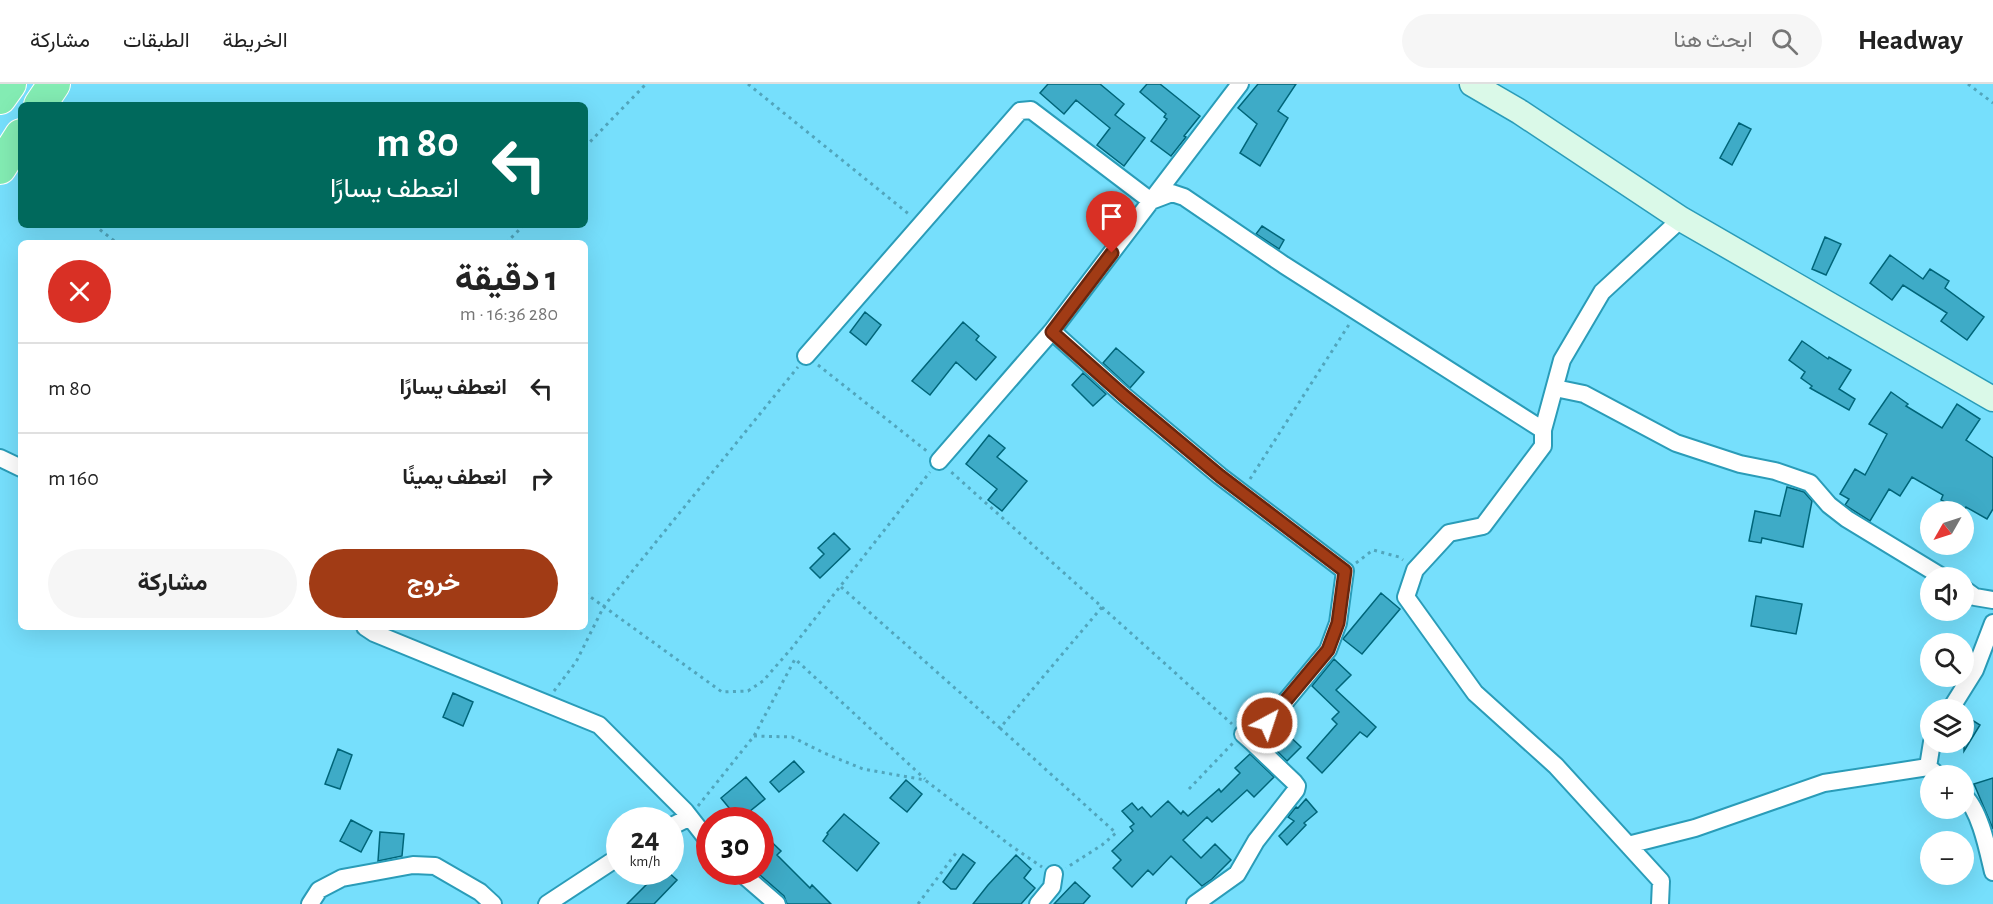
<!DOCTYPE html>
<html lang="ar">
<meta charset="utf-8">
<style>
:root{--surface:#fff;--page:#f6f6f6;--text:#222;--muted:#767676;--line:#e0e0e0;--accent:#a13b15}
body{margin:0;font-family:"Alegreya Sans",Vazirmatn,sans-serif;background:var(--page);color:var(--text);direction:rtl;height:100vh;display:flex;flex-direction:column;font-size:22px;white-space:nowrap}
*{box-sizing:border-box;margin:0}
p{font-size:20px;color:var(--muted)}
.icon{flex:none;width:33px;height:33px;fill:none;stroke:currentColor;stroke-width:2;stroke-linecap:round;stroke-linejoin:round}
.map{position:relative;flex:1;overflow:hidden;direction:ltr}
.panel{position:absolute;left:18px;top:156px;width:570px;height:390px;display:flex;flex-direction:column;background:var(--surface);border-radius:9px;box-shadow:0 6px 24px #0002;direction:rtl}
.panel>*{flex:none}
.banner{position:absolute;left:18px;top:18px;width:570px;height:126px;border-radius:9px;box-shadow:0 6px 24px #0002;direction:rtl;background:#00695c;color:#fff;overflow:hidden}
.needle{width:39px;rotate:231deg}
.controls{position:absolute;left:1920px;top:417px;display:grid;gap:12px}
.controls a{display:grid;place-items:center;width:54px;height:54px;border-radius:50%;background:var(--surface);box-shadow:0 6px 24px #0002;font-size:30px}
.speed{position:absolute;left:606px;top:723px;display:flex;gap:12px;font-size:30px;font-weight:700;text-align:center}
.speed>*{display:grid;place-content:center;width:78px;height:78px;border-radius:50%;background:var(--surface);box-shadow:0 6px 24px #0002;line-height:1}
.speed small{font-size:15px;font-weight:400}
.speed .limit{border:9px solid #d22;background:#fff;color:#111}
.pin{position:absolute;display:grid;place-items:center;width:51px;height:51px;color:#fff;margin:-62px -26px;border-radius:50% 50% 50% 0;rotate:-45deg;box-shadow:0 0 6px #0007}
.pin .icon{rotate:45deg}
.me{position:absolute;width:66px;margin:-33px;rotate:40deg;stroke-linejoin:round;filter:drop-shadow(0 0 4px #0008)}
.turn{display:flex;align-items:center;gap:21px;height:126px;padding:0 30px;font-size:27px}
.turn .icon{width:78px;height:78px;stroke-width:2.5}
.turn b{display:block;font-size:42px;line-height:51px}
.round{display:grid;place-items:center;flex:none;width:63px;height:63px;border-radius:32px;background:var(--page)}
.head{display:flex;align-items:center;justify-content:space-between;height:102px;padding:0 30px}
h1{font-size:36px;font-weight:700;line-height:45px}
.primary-button{display:flex;gap:12px;margin-top:auto;padding:12px 30px}
.primary-button a{flex:1;height:69px;border-radius:36px;background:var(--accent);color:#fff;font-size:24px;font-weight:700;line-height:69px;text-align:center}
.primary-button a+a{background:var(--page);color:var(--text)}
ul{padding:0;list-style:none}
li{display:flex;align-items:center;gap:18px;height:90px;padding:0 30px;border-top:2px solid var(--line)}
li div{flex:1}
li b{display:block;font-size:22px}
li em{font-style:normal}
header{display:flex;align-items:center;gap:36px;box-sizing:border-box;height:84px;padding:0 30px;background:var(--surface);border-bottom:2px solid var(--line)}
header strong{font-size:28px}
nav{display:flex;gap:33px;margin-inline-start:auto;font-size:21px}
.search{width:420px;height:54px;background:var(--page);display:flex;align-items:center;gap:15px;box-sizing:border-box;padding:0 21px;border-radius:33px;color:var(--muted);font-size:22px}
.map>svg:first-child{display:block}
.building{fill:#3eabc7;stroke:#006579;stroke-width:1.5}
.lines{fill:none;stroke-linecap:round;stroke-linejoin:round}
.street-casing{stroke:#2a9cb8;stroke-width:20}
.secondary-casing{stroke:#2a9cb8;stroke-width:27}
.highway-casing{stroke:#fff;stroke-width:34}
.path{stroke:#51a5bc;stroke-width:3;stroke-dasharray:3 4.5;stroke-linecap:butt}
.street{stroke:#fff;stroke-width:16}
.secondary{stroke:#daf9e8;stroke-width:24}
.highway{stroke:#83ecb3;stroke-width:32}
.route-casing{stroke:#69260e;stroke-width:15}
.route{stroke:#a13b15;stroke-width:10}
</style>
<header>
<strong>Headway</strong>
<div class="search"><svg class="icon" aria-label="search" viewBox="0 0 24 24"><circle cx="10" cy="10" r="6"/><path d="M15 15l6 6"/></svg>ابحث هنا</div>
<nav><a>الخريطة</a><a>الطبقات</a><a>مشاركة</a></nav>
</header>
<div class="map">
<svg width="1993" height="820" viewBox="0 0 1993 820">
<rect width="100%" height="100%" fill="#76dffc"/>
<!-- building -->
<path class="building" d="M 1048,0 L 1100,0 L 1124,20 L 1115,31 L 1145,54 L 1124,82 L 1097,61 L 1110,44 L 1076,16 L 1064,30 L 1040,9 Z
M 1147,0 L 1160,0 L 1200,32 L 1184,52 L 1186,53 L 1171,72 L 1151,57 L 1167,35 L 1164,33 L 1166,30 L 1140,8 Z
M 1258,0 L 1296,0 L 1278,27 L 1288,34 L 1260,82 L 1240,69 L 1257,40 L 1238,24 Z
M 1739,39 L 1751,45 L 1732,81 L 1720,74 Z
M 1262,142 L 1284,156 L 1279,165 L 1256,150 Z
M 1825,153 L 1841,160 L 1826,191 L 1812,185 Z
M 1890,171 L 1923,195 L 1930,185 L 1949,197 L 1945,204 L 1984,233 L 1967,256 L 1941,237 L 1947,229 L 1903,201 L 1892,216 L 1870,199 Z
M 865,228 L 881,241 L 866,261 L 850,248 Z
M 963,238 L 979,252 L 976,256 L 996,273 L 976,296 L 956,278 L 930,311 L 912,297 Z
M 1802,257 L 1828,275 L 1829,273 L 1851,286 L 1839,305 L 1855,315 L 1849,326 L 1810,304 L 1812,302 L 1801,294 L 1805,288 L 1789,276 Z
M 1116,264 L 1144,288 L 1130,304 L 1103,279 Z
M 1083,289 L 1106,310 L 1093,322 L 1072,301 Z
M 1891,308 L 1908,320 L 1906,322 L 1942,344 L 1957,320 L 1980,335 L 1966,356 L 1993,374 L 1993,425 L 1987,435 L 1966,423 L 1964,428 L 1941,416 L 1943,411 L 1912,393 L 1900,412 L 1889,405 L 1870,437 L 1845,421 L 1849,415 L 1840,410 L 1855,385 L 1865,391 L 1887,350 L 1869,340 Z
M 989,351 L 1005,364 L 997,373 L 1027,397 L 1002,427 L 988,416 L 997,405 L 966,380 Z
M 1787,403 L 1804,408 L 1812,417 L 1803,463 L 1762,454 L 1761,459 L 1749,457 L 1755,427 L 1780,432 Z
M 834,449 L 850,465 L 820,494 L 810,484 L 824,470 L 818,464 Z
M 1381,509 L 1400,525 L 1362,570 L 1343,555 Z
M 1756,512 L 1802,520 L 1796,550 L 1751,542 Z
M 1334,575 L 1351,591 L 1336,606 L 1376,643 L 1367,653 L 1360,648 L 1322,689 L 1307,674 L 1337,640 L 1332,635 L 1339,628 L 1312,602 Z
M 453,609 L 473,618 L 463,642 L 443,633 Z
M 1964,631 L 1980,641 L 1964,667 Z
M 1283,646 L 1301,663 L 1287,677 L 1270,660 Z
M 338,665 L 352,671 L 340,705 L 325,700 Z
M 1250,670 L 1274,693 L 1254,713 L 1247,706 L 1212,738 L 1207,733 L 1183,756 L 1201,774 L 1215,760 L 1231,776 L 1212,795 L 1202,802 L 1171,772 L 1153,791 L 1148,786 L 1132,803 L 1113,784 L 1121,776 L 1112,767 L 1133,747 L 1130,743 L 1134,740 L 1122,727 L 1132,719 L 1138,726 L 1142,723 L 1151,733 L 1168,717 L 1181,730 L 1183,727 L 1188,732 L 1219,705 L 1221,708 L 1240,689 L 1235,684 Z
M 794,677 L 804,688 L 779,708 L 770,698 Z
M 746,693 L 765,715 L 739,736 L 721,714 Z
M 1993,694 L 1993,745 L 1974,700 Z
M 906,696 L 922,710 L 907,728 L 890,714 Z
M 1306,715 L 1317,728 L 1304,739 L 1306,741 L 1287,761 L 1279,752 L 1294,737 L 1288,733 L 1296,723 L 1298,724 Z
M 844,730 L 879,759 L 857,787 L 823,757 L 828,750 L 827,749 Z
M 351,736 L 372,747 L 361,768 L 340,757 Z
M 760,747 L 781,767 L 777,771 L 810,804 L 812,801 L 831,820 L 787,820 L 784,812 L 760,791 Z
M 380,748 L 404,750 L 402,772 L 378,777 Z
M 963,770 L 975,779 L 956,805 L 951,805 L 943,798 Z
M 1016,771 L 1031,785 L 1024,794 L 1035,804 L 1021,820 L 973,820 L 988,801 Z
M 659,788 L 668,788 L 677,796 L 654,820 L 627,820 Z
M 1075,798 L 1090,812 L 1083,820 L 1054,820 Z"/>
<g class="lines">
<!-- street casing -->
<g class="street-casing">
<path id="street" d="M 1052,247 L 1123,311 L 1220,392 L 1345,487 L 1338,539 L 1328,566 L 1252,658 L 1243,650
M 806,272 L 1020,27 L 1031,26 L 1151,117 L 1172,109 L 1184,113 L 1284,181 L 1543,346
M 1555,304 L 1584,310 L 1676,359 L 1740,380 L 1775,387 L 1810,399 L 1829,421 L 1847,435 L 1944,494
M 0,374 L 21,384
M 939,377 L 1052,247 L 1240,0
M 1964,505 L 1975,513 L 1993,516
M 365,543 L 374,549 L 599,641 L 685,727 L 710,759
M 1950,626 L 1975,586 L 1993,539
M 1928,683 L 1932,658
M 1964,712 C 1980,726 1988,767 1993,788
M 670,743 L 690,733
M 1628,761 L 1695,744 L 1824,699 L 1928,683 L 1939,692
M 740,788 L 777,820
M 310,820 L 319,806 L 342,794 L 413,781 L 435,782 L 480,808 L 493,820
M 547,820 L 620,772
M 1038,820 L 1052,803 L 1054,790
M 1195,820 L 1237,790 L 1256,757 L 1296,706 L 1297,702 L 1294,698 L 1252,658
M 1660,820 L 1661,797 L 1556,682 L 1475,609 L 1406,513 L 1415,486 L 1449,449 L 1483,442 L 1543,362 L 1543,346 L 1562,276 L 1602,208 L 1681,135"/>
</g>
<!-- secondary casing -->
<g class="secondary-casing">
<path id="secondary" d="M 1472,0 L 1520,28 L 1681,135 L 1993,315"/>
</g>
<!-- highway casing -->
<g class="highway-casing">
<path id="highway" d="M 0,14 L 10,0
M 40,21 L 54,0
M 0,84 L 21,51"/>
</g>
<!-- path -->
<path class="path" d="M 748,0 L 910,131
M 1968,0 L 1993,19
M 585,63 L 646,0
M 94,141 L 117,159
M 506,159 L 524,141
M 818,281 L 928,368
M 1250,395 L 1350,239
M 1356,479 L 1373,466 L 1399,473 L 1403,476
M 841,503 L 1000,644 L 1102,523 L 949,386
M 585,509 L 722,608 L 748,607 L 763,597 L 791,565 L 930,388
M 1102,523 L 1232,640
M 554,607 L 576,578 L 604,522 L 798,283
M 1000,644 L 1116,749 L 1102,761 L 1066,784
M 754,652 L 792,653 L 824,669 L 863,685 L 925,696 L 1010,761 L 1042,783
M 1189,705 L 1233,659
M 698,722 L 754,652 L 795,575 L 925,695
M 918,820 L 956,769"/>
<!-- street -->
<use href="#street" class="street"/>
<!-- secondary -->
<use href="#secondary" class="secondary"/>
<!-- highway -->
<use href="#highway" class="highway"/>
</g>
<g class="lines">
<!-- route casing -->
<g class="route-casing">
<path id="route" d="M 1112,169 L 1052,248 L 1123,311 L 1220,392 L 1345,487 L 1338,539 L 1328,566 L 1267,639"/>
</g>
<!-- route -->
<use href="#route" class="route"/>
</g>
</svg>
<div class="controls">
<a><svg class="needle" viewBox="-14 -14 28 28"><path d="M0-13l5 13h-10z" fill="#e53935"/><path d="M0 13l5-13h-10z" fill="#767676"/></svg></a>
<a><svg class="icon" aria-label="sound" viewBox="0 0 24 24"><path d="M4 9h4l5-4v14l-5-4H4zM17 9q2 3 0 6"/></svg></a>
<a><svg class="icon" aria-label="search" viewBox="0 0 24 24"><circle cx="10" cy="10" r="6"/><path d="M15 15l6 6"/></svg></a>
<a><svg class="icon" aria-label="layers" viewBox="0 0 24 24"><path d="M12 4l9 5-9 5-9-5zM3 14l9 5 9-5"/></svg></a>
<a>+</a>
<a>−</a>
</div>
<div class="speed"><div>24<small>km/h</small></div><div class="limit">30</div></div>
<div class="pin" style="left:1112px;top:169px;background:#d93025"><svg class="icon" aria-label="arrive" viewBox="0 0 24 24"><path d="M6 21V4h12l-3 4 3 4H6"/></svg></div>
<svg class="me" style="left:1267px;top:639px" viewBox="-20 -20 40 40"><circle r="17" fill="#a13b15" stroke="#fff" stroke-width="3"/><path d="M0-11L8 9 0 5-8 9z" fill="#fff"/></svg>
<div class="banner">
<div class="turn"><svg class="icon" aria-label="left" viewBox="0 0 24 24"><path d="M17 20v-9H6M10 6l-5 5 5 5"/></svg><div><b>80 m</b>انعطف يسارًا</div></div>
</div>
<section class="panel">
<div class="head"><div><h1>1 دقيقة</h1><p>280 m · 16:36</p></div><a class="round" style="background:#d93025;color:#fff"><svg class="icon" aria-label="close" viewBox="0 0 24 24"><path d="M6 6l12 12M18 6L6 18"/></svg></a></div>
<ul>
<li><svg class="icon" aria-label="left" viewBox="0 0 24 24"><path d="M17 20v-9H6M10 6l-5 5 5 5"/></svg><div><b>انعطف يسارًا</b></div><em>80 m</em></li>
<li><svg class="icon" aria-label="right" viewBox="0 0 24 24"><path d="M7 20v-9h11M14 6l5 5-5 5"/></svg><div><b>انعطف يمينًا</b></div><em>160 m</em></li>
</ul>
<div class="primary-button"><a>خروج</a><a>مشاركة</a></div>
</section>
</div>
